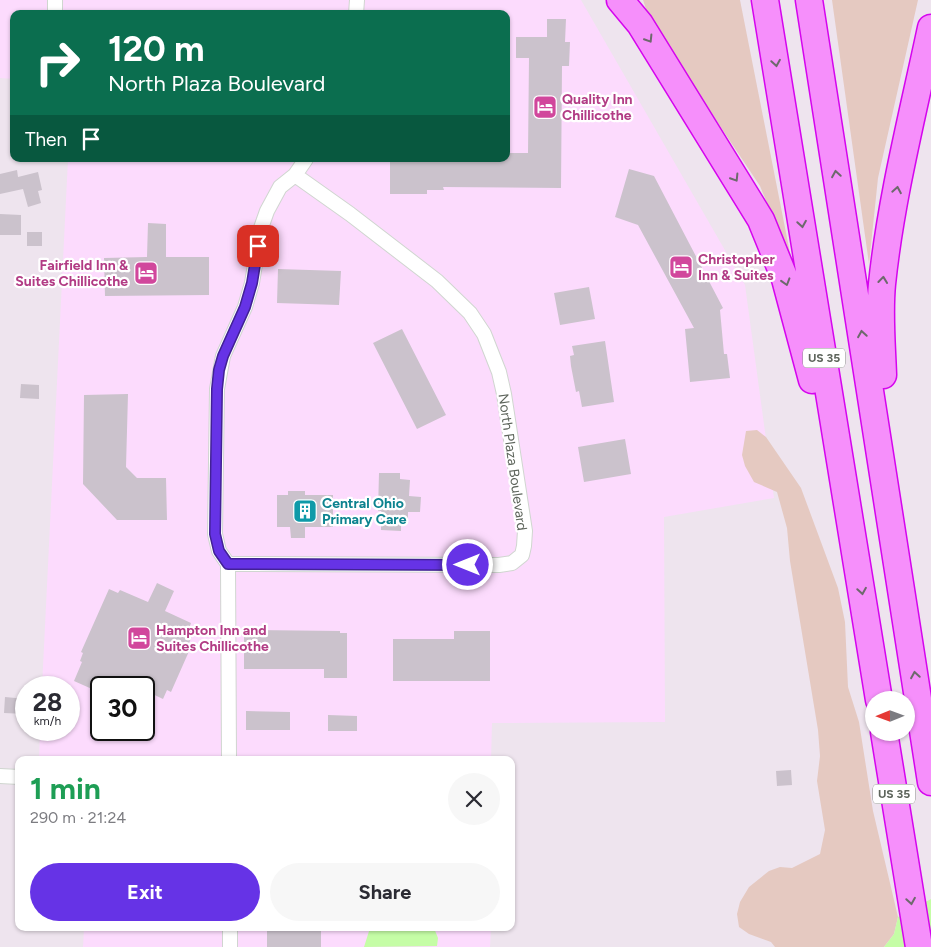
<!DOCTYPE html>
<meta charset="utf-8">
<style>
:root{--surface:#fff;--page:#f7f7f7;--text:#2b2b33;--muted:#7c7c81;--accent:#6633e6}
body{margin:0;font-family:Figtree,sans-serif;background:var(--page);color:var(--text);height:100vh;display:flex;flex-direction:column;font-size:19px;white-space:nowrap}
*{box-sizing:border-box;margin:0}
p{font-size:16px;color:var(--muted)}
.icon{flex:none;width:28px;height:28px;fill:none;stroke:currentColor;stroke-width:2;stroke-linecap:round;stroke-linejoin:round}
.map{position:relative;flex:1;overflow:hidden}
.sheet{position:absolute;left:15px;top:756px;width:500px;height:175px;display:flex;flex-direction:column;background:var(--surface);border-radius:10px;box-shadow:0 1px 4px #0004}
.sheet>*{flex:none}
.banner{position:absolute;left:10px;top:10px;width:500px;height:152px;border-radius:10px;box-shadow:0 1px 4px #0004;background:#0b6e4f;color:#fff;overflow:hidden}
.needle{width:32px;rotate:269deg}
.tools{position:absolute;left:865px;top:691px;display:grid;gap:10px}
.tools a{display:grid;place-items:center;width:50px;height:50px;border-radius:50%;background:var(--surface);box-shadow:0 1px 4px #0004;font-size:25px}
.speed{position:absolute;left:15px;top:676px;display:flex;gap:10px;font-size:25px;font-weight:700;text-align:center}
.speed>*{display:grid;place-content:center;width:65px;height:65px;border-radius:50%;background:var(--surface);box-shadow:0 1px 4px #0004;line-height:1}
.speed small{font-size:12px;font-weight:400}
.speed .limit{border:2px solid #111;border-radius:8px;background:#fff;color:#111}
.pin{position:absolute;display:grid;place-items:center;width:42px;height:42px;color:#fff;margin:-21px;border-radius:10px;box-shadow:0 2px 8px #0006}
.me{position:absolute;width:55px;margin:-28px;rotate:270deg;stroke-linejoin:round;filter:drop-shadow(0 0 4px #0008)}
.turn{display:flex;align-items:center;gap:18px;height:105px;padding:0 15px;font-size:22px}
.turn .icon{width:65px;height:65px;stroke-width:2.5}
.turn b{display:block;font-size:35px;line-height:42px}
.then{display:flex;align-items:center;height:48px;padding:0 15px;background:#0003;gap:10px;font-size:19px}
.round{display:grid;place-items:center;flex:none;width:52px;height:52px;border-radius:26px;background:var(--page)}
.summary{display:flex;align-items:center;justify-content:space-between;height:85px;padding:0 15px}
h1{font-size:30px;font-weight:700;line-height:38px;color:#1e9e55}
.primary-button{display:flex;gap:10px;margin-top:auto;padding:10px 15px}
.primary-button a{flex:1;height:58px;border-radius:30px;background:var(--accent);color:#fff;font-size:20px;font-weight:700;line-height:58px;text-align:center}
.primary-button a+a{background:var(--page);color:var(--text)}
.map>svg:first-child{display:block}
.commercial{fill:#fcdbfd;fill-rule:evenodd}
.green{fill:#e5c9c1}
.water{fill:#c5fda6}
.building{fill:#cbc2cc}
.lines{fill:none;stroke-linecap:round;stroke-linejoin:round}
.street-casing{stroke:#d0d6d0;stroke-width:16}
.highway-casing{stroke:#d505ee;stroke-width:29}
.street{stroke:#fff;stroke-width:14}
.highway{stroke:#f68ffb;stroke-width:26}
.oneway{stroke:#6d696c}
.route-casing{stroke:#422196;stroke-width:12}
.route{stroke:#6633e6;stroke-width:9}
.labels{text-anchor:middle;stroke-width:4.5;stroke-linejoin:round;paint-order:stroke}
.shield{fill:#fff;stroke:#8e938d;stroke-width:1}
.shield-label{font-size:12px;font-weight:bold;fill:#5e655c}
.hotel-label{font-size:14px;font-weight:bold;fill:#b23c85;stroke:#fff;text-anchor:start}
.street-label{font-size:14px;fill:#5e655c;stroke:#fff}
.culture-label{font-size:14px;font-weight:bold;fill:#0d838f;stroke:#fff;text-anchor:start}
</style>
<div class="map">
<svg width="931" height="947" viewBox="0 0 931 947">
<rect width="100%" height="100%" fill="#eee4ee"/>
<!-- commercial -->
<path class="commercial" d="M 0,0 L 581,0 L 745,285 L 774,498 L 664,517 L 665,722 L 492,723 L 491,760 L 39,760 L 40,730 L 69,730 L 69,688 L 42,687 L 68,159 L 506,159 L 506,14 L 14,14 L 14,79 L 0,78 ZM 101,688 L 144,688 L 144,730 L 101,730 Z
M 84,928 L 491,928 L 490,947 L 83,947 Z"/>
<!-- green -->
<path class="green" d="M 643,0 L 740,0 L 792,263 L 760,186 L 676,60 L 648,15 Z
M 832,0 L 918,0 L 878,178 L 869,264 Z
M 757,430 L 766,437 L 801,488 L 838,588 L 845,622 L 848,687 L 859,722 L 873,811 L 898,917 L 894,934 L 884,947 L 775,947 L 771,942 L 749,934 L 739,927 L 737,914 L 740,902 L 749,887 L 769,871 L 780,867 L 792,868 L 820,854 L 825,830 L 817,781 L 820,756 L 818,730 L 790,561 L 787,528 L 777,492 L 754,482 L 745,466 L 742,455 L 746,431 Z"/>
<!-- water -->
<path class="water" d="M 931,899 L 931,947 L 884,947 L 894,934 L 898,917 Z
M 370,928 L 434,928 L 438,938 L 437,946 L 364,947 Z"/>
<!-- building -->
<path class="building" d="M 547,19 L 566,19 L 565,42 L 570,42 L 569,66 L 562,66 L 561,188 L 443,187 L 444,190 L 427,190 L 427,194 L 390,194 L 390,159 L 506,159 L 506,153 L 528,153 L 529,58 L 516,58 L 516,37 L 547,37 Z
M 629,169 L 654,176 L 723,308 L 720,310 L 724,354 L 727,354 L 730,378 L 690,382 L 685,329 L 694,328 L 638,225 L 615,217 Z
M 17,170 L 18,177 L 38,172 L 42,190 L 38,191 L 41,203 L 28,207 L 23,189 L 0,194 L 0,174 Z
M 0,214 L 21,215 L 21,235 L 0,235 Z
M 148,223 L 166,224 L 166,257 L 209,257 L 209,295 L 105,296 L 104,258 L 147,257 Z
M 27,232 L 42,232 L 42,246 L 27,246 Z
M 278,269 L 341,271 L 339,305 L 277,303 Z
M 589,287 L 595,319 L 560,325 L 554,293 Z
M 402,329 L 446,415 L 417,429 L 373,343 Z
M 605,341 L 614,402 L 582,407 L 579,391 L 576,392 L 571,366 L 570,356 L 574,355 L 572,346 Z
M 21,384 L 39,385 L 39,399 L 20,398 Z
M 128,394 L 126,467 L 137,478 L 166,478 L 167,520 L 117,520 L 83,484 L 84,395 Z
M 625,439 L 631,474 L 584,482 L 578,447 Z
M 379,473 L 400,473 L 400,479 L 410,480 L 409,496 L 421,497 L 420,512 L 408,512 L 408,521 L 401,521 L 401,531 L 381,530 L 381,511 L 378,511 Z
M 288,491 L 305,491 L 305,495 L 333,495 L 333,527 L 305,527 L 305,538 L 291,538 L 290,527 L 277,527 L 277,495 L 288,495 Z
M 157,583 L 174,591 L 165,611 L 191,623 L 190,626 L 195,629 L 187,648 L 190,649 L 171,692 L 167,690 L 163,699 L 144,690 L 144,688 L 101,688 L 101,693 L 74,681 L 82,662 L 80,661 L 83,653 L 81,652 L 109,589 L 118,593 L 120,590 L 148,602 Z
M 244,630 L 340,631 L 340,633 L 347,633 L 347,678 L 324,678 L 324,669 L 244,669 Z
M 454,631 L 490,631 L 490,681 L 393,681 L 393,639 L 454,639 Z
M 5,697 L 26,699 L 25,714 L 4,713 Z
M 246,711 L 290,712 L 290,730 L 246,730 Z
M 328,715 L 357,716 L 357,731 L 328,731 Z
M 791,770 L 792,785 L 777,786 L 776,771 Z
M 267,928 L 321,928 L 321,947 L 267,947 Z"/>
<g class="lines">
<!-- street casing -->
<g class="street-casing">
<path id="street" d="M 55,0 L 55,14
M 356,14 L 357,0
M 295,175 L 350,214 L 437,281 L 470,313 L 484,334 L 499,372 L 504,394 L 525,531 L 524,546 L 522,555 L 512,563 L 499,565 L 228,564 L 219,551 L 215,534 L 217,389 L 223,356 L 245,307 L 252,283 L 261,228 L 267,211 L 280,187 L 295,175 L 306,159
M 228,564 L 229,760
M 0,776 L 19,777
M 230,928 L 230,947"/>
</g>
<!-- highway casing -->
<g class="highway-casing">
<path id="highway" d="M 620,0 L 640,24 L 761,220 L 785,279 L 812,380
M 765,0 L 879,700
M 809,0 L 931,782
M 883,375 C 882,345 879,314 882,284 C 891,198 913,113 931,28
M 884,732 L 919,947"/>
</g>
<!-- street -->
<use href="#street" class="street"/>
<!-- highway -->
<use href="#highway" class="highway"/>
</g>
<!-- one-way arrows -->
<defs><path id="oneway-chevron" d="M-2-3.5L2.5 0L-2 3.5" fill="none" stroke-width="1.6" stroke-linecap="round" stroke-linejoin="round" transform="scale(1.25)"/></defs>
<g class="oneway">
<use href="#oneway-chevron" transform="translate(649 39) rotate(58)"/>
<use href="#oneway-chevron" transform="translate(776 63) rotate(81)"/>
<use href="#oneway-chevron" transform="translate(836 174) rotate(-99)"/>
<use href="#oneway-chevron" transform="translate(735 178) rotate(58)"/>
<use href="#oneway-chevron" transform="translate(897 190) rotate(-80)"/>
<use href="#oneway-chevron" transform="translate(802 224) rotate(81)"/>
<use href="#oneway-chevron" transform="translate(883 280) rotate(-84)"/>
<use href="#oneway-chevron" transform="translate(786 282) rotate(73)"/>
<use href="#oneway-chevron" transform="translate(862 334) rotate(-99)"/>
<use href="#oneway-chevron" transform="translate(862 591) rotate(81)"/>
<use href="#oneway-chevron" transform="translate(915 675) rotate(-99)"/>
<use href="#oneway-chevron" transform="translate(911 901) rotate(81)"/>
</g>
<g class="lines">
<!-- route casing -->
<g class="route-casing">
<path id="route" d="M 258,246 L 252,283 L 245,307 L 223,356 L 219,370 L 217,389 L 215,534 L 219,551 L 228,564 L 468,565"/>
</g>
<!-- route -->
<use href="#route" class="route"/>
</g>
<!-- icons -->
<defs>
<g id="hotel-square" transform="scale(1.25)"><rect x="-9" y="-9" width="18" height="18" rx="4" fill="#d1479c" stroke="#fff"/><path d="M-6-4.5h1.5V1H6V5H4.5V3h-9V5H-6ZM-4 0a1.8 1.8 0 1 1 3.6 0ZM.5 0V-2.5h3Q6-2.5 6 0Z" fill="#fff"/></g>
<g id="building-square" transform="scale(1.25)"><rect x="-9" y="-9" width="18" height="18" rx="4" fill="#0f9aa8" stroke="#fff"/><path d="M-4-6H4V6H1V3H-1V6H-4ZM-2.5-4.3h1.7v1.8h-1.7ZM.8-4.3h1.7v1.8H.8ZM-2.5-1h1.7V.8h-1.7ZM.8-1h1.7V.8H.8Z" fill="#fff"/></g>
</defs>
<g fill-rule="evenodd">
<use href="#hotel-square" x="545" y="107"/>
<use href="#hotel-square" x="681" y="267"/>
<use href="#hotel-square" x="146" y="273"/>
<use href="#building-square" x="305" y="511"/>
<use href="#hotel-square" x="139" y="638"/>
</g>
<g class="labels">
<!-- shield labels -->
<g class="shield">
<rect x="803" y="348.5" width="42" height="19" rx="4"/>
<rect x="873" y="784.5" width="42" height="19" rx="4"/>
</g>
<g class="shield-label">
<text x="824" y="362">US 35</text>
<text x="894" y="798">US 35</text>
</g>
<!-- hotel labels -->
<g class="hotel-label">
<text x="562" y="104">Quality Inn<tspan x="562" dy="16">Chillicothe</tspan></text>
<text x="698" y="264">Christopher<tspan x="698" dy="16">Inn &amp; Suites</tspan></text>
<text x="128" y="270" text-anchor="end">Fairfield Inn &amp;<tspan x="128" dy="16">Suites Chillicothe</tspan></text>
<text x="156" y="635">Hampton Inn and<tspan x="156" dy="16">Suites Chillicothe</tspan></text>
</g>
<!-- street labels -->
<g class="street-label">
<text transform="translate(513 462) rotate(82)" y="5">North Plaza Boulevard</text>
</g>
<!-- culture labels -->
<g class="culture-label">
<text x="322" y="508">Central Ohio<tspan x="322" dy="16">Primary Care</tspan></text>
</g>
</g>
</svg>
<div class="tools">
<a><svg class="needle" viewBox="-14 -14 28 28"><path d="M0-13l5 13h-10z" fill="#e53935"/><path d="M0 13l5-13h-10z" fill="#7c7c81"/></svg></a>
</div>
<div class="speed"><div>28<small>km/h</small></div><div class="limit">30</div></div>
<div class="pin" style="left:258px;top:246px;background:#d93025"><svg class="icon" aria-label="arrive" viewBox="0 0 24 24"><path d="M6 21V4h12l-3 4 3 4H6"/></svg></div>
<svg class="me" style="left:468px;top:565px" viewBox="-20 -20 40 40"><circle r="17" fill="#6633e6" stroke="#fff" stroke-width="3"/><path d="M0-11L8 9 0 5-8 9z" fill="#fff"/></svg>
<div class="banner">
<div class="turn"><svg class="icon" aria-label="right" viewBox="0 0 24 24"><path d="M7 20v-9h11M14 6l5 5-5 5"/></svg><div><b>120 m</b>North Plaza Boulevard</div></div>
<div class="then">Then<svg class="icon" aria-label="arrive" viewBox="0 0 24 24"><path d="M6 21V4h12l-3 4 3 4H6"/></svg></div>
</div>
<section class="sheet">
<div class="summary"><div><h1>1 min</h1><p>290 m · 21:24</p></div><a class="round"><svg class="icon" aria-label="close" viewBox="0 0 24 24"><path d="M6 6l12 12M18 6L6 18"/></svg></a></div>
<div class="primary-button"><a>Exit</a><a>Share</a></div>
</section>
</div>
